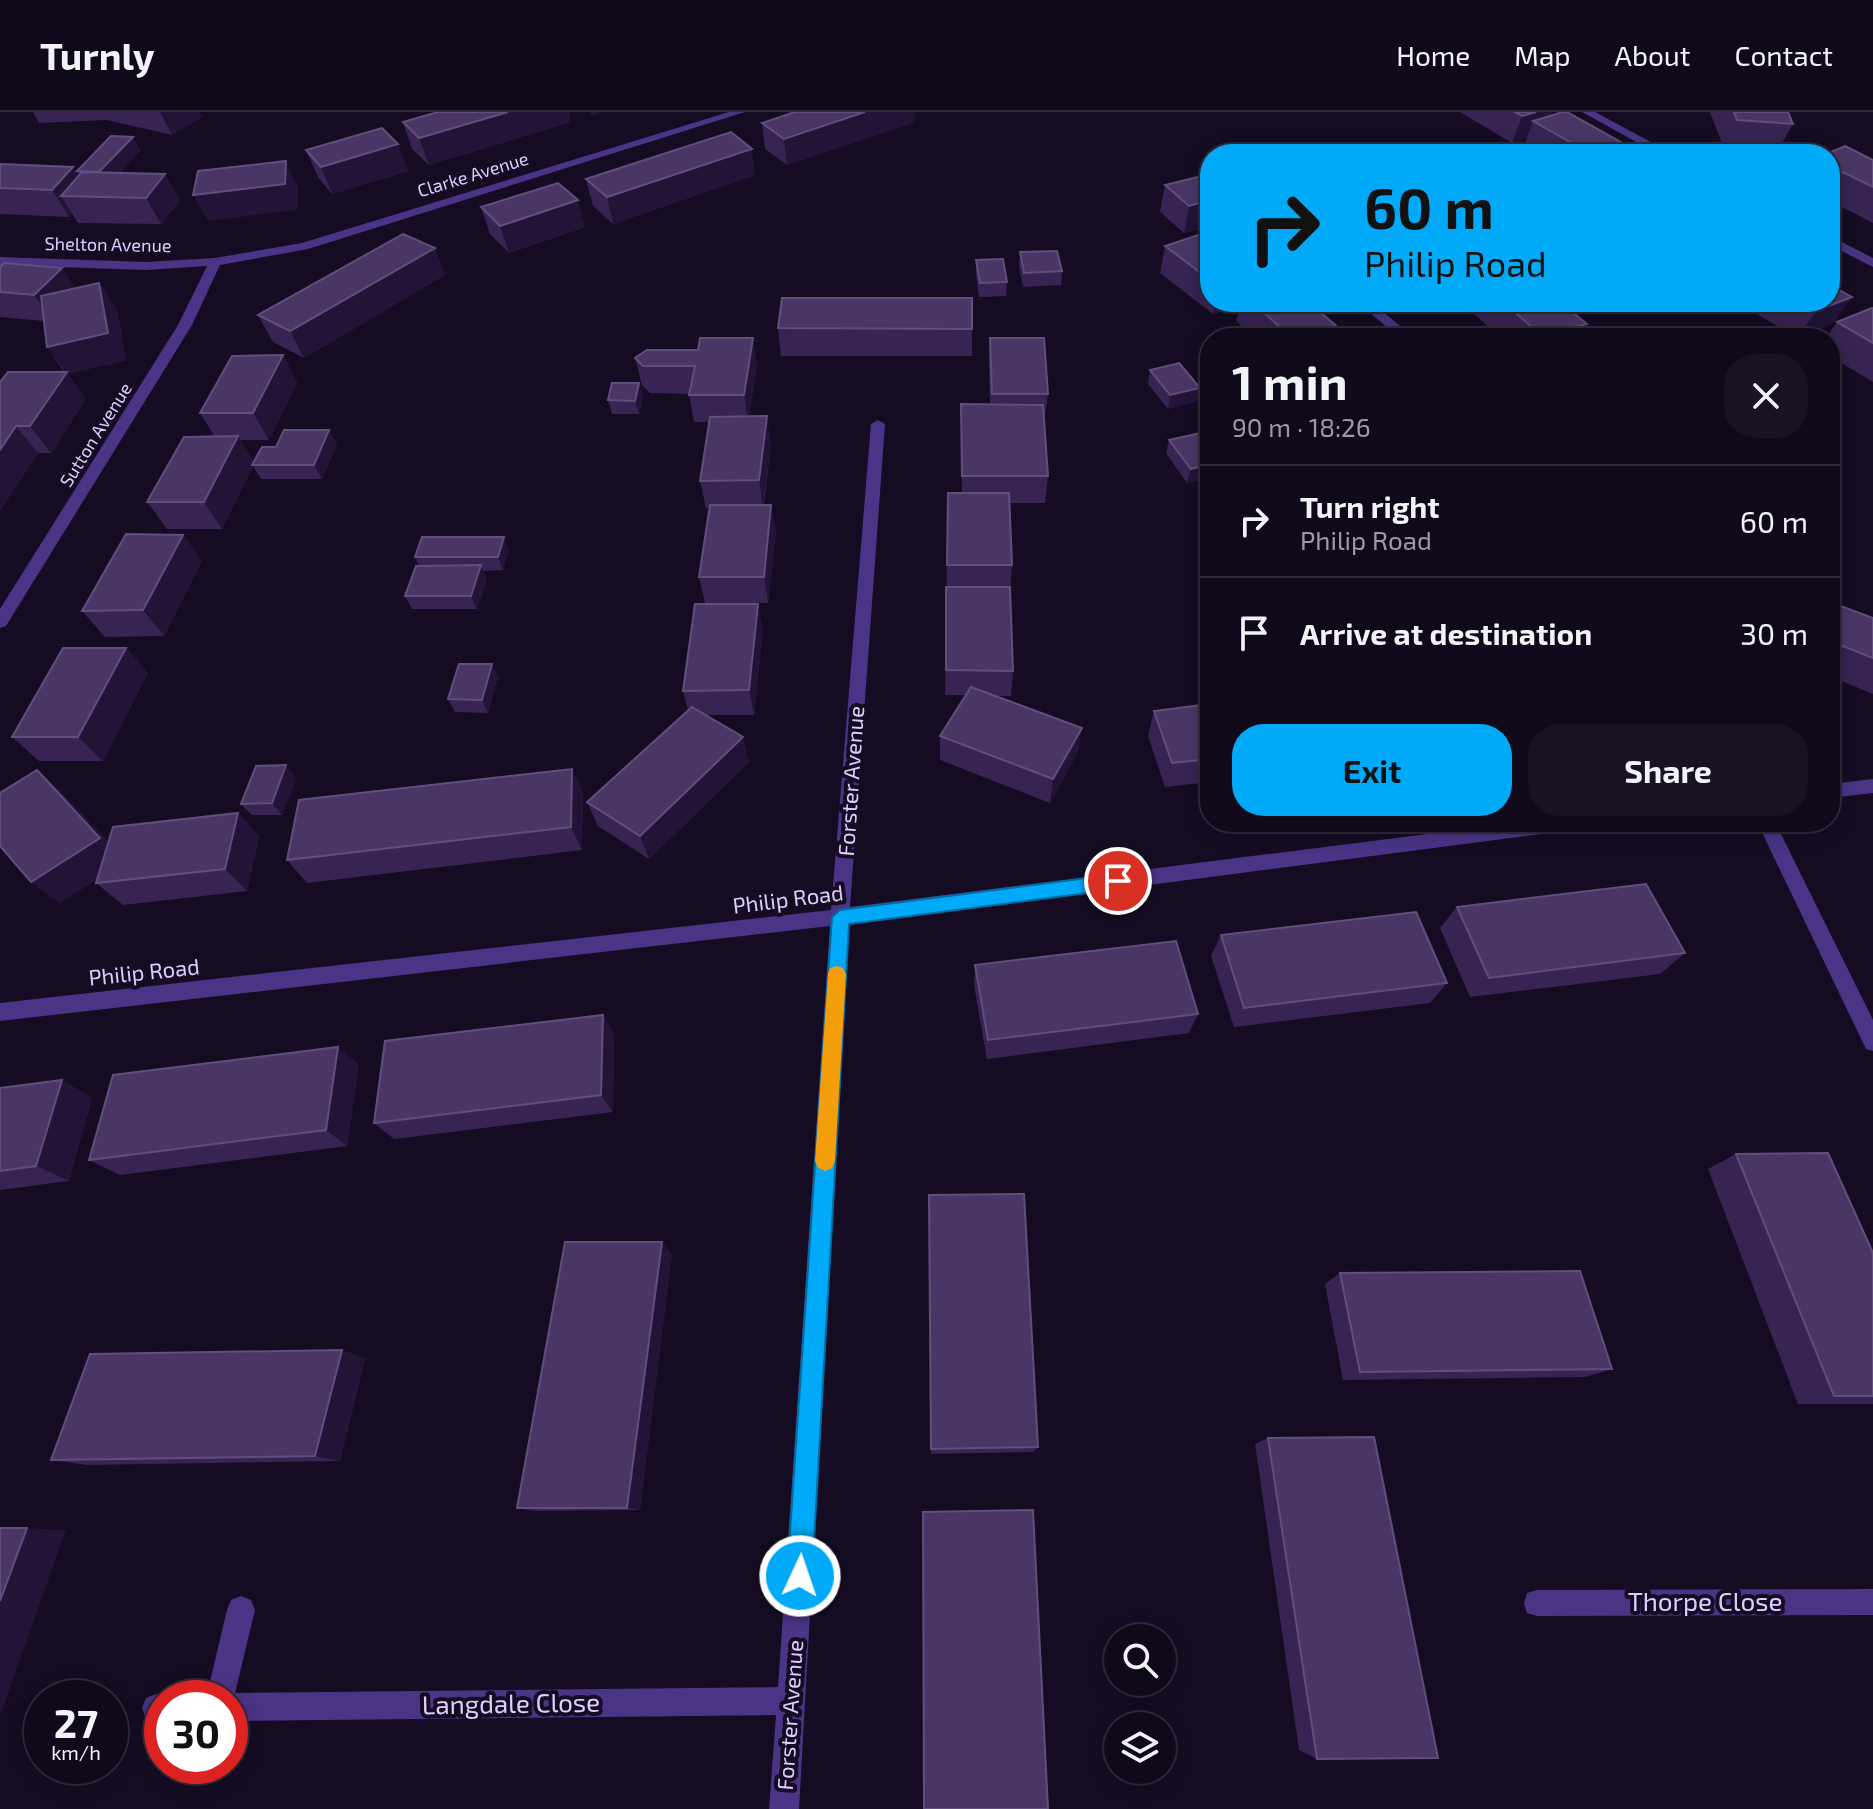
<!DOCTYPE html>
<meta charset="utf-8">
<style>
:root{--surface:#10091a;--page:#191223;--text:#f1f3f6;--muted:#9c9aa2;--line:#302a39;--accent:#00aaf9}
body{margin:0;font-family:"Exo 2",sans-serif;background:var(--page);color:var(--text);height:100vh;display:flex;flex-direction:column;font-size:30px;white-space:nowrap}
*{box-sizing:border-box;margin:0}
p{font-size:26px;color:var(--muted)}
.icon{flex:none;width:44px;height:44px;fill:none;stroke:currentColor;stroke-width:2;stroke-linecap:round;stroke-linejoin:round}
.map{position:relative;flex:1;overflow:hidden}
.panel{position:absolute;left:1200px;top:216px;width:640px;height:504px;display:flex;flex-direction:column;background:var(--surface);border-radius:32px;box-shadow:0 4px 20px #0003,0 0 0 2px var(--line)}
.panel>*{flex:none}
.guide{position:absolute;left:1200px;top:32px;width:640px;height:168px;border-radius:32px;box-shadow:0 4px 20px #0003,0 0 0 2px var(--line);background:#00aaf9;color:#111;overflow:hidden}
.fabs{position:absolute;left:1104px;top:1512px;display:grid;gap:16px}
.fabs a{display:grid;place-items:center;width:72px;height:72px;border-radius:50%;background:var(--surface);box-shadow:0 4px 20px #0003,0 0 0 2px var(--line);font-size:40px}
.speed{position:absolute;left:24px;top:1568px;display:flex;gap:16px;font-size:40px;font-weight:700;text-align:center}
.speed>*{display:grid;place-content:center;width:104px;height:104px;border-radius:50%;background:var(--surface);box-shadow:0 4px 20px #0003,0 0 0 2px var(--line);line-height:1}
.speed small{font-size:20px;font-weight:400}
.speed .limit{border:12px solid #d22;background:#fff;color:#111}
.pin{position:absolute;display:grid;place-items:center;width:68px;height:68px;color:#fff;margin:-34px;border:4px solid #fff;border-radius:50%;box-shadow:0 2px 8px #0007}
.me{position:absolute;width:88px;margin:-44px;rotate:3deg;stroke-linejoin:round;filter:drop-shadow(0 0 6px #0008)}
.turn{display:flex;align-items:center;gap:28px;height:168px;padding:0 32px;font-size:36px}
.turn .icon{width:104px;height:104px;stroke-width:2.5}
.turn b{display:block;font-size:56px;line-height:68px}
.round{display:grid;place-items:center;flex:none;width:84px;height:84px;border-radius:32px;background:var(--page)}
.overview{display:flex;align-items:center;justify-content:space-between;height:136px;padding:0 32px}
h1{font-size:48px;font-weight:700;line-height:60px}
.button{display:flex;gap:16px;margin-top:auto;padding:16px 32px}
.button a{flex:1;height:92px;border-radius:32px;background:var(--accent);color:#111;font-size:32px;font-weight:700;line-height:92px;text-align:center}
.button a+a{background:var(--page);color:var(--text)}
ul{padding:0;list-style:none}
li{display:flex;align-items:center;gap:24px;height:112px;padding:0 32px;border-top:2px solid var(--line)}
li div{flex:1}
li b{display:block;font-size:30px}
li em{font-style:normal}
header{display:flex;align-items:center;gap:48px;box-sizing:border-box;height:112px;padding:0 40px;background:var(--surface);border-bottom:2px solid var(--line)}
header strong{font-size:38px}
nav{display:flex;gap:44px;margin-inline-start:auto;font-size:28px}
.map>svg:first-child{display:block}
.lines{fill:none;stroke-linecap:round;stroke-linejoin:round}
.minor{fill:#493485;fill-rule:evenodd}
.wall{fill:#372452}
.shaded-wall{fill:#221337}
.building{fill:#493665;stroke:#604e7d;stroke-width:2}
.route{fill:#00aaf9;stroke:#006ea2;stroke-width:2}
.slow{fill:#f59e0b}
.labels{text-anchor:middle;stroke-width:8;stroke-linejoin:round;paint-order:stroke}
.far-street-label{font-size:18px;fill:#deceff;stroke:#150c23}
.street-label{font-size:22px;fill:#deceff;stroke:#150c23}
.near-street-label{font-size:26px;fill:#deceff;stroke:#150c23}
</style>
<header>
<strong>Turnly</strong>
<nav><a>Home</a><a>Map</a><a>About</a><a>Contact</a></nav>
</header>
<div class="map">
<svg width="1873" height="1697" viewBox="0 0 1873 1697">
<rect width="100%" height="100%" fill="#150c23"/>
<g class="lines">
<!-- minor -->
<path class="minor" d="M 729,0 L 745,0 L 308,137 L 220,153 L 192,213 L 6,514 L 0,516 L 0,497 L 178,213 L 207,154 L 146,158 L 0,153 L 0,145 L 146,150 L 215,146 L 302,131 Z
M 1582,0 L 1595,0 L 1673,42 L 1658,42 Z
M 1830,124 L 1873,146 L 1873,155 L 1830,133 Z
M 1357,190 L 1371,190 L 1415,226 L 1400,226 Z
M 878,308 L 885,312 L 850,795 L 1522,710 L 1589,710 L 1580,717 L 849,812 L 799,1697 L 769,1697 L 776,1603 L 230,1609 L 230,1586 L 206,1586 L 227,1498 L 231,1488 L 241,1484 L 251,1488 L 255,1498 L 235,1581 L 778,1575 L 830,814 L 0,909 L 0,891 L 831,798 L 871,312 Z
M 1873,667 L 1873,681 L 1830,686 L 1830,672 Z
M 1757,710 L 1775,710 L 1873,908 L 1873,939 L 1866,937 Z
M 1873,1477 L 1873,1503 L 1537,1504 L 1527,1501 L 1524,1491 L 1527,1481 L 1537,1478 Z
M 156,1582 L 172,1586 L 162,1586 L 162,1610 L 146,1606 L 142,1596 L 146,1586 Z"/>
</g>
<!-- wall -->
<path class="wall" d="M 33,0 L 200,0 L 202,5 L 172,23 L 107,8 L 39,11 Z
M 795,0 L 915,0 L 915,10 L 787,53 L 765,37 L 762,11 Z
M 1460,0 L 1552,0 L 1551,4 L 1626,33 L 1622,42 L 1533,42 L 1523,36 L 1527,26 L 1512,31 Z
M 1710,0 L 1788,0 L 1793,12 L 1778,38 L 1723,34 Z
M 403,10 L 571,10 L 429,53 L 412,37 Z
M 133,25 L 140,39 L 119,61 L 180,88 L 161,112 L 78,111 L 72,101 L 69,105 L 0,102 L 0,52 L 73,55 L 79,64 L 77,59 Z
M 306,38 L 408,59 L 332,82 L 318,65 Z
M 1830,42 L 1873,48 L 1873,111 L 1830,89 Z
M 1210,62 L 1210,114 L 1184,121 L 1160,100 L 1165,73 Z
M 755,63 L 613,112 L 593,94 L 586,67 Z
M 481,95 L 585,115 L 509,141 L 490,122 Z
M 1210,125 L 1210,190 L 1309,190 L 1341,218 L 1339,226 L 1255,226 L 1236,209 L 1241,192 L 1213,202 L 1160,161 L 1165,134 Z
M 1020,140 L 1062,159 L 1061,173 L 1023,175 L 1019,154 Z
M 976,148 L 1007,170 L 1006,184 L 979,185 L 976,162 Z
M 0,155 L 76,176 L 99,171 L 117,198 L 126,248 L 68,262 L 86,287 L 51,341 L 38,341 L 0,399 L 0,270 L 64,260 L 47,235 L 44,209 L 0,205 Z
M 445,163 L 304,246 L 273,230 L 258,203 Z
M 1852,185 L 1832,212 L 1797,226 L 1737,190 L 1830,190 Z
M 1480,190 L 1560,190 L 1587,212 L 1580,226 L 1501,226 L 1474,202 Z
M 1873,197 L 1873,270 L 1830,244 L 1830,226 L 1826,226 L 1837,210 Z
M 778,216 L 972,217 L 972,244 L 781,244 Z
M 990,226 L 1048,282 L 1044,310 L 1048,364 L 1045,391 L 1010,391 L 1012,453 L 1010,479 L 1013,559 L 1011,584 L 995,584 L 1078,640 L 1050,691 L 940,648 L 940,624 L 966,583 L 945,583 L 948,381 L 962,381 L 961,292 L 990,292 L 989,253 Z
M 283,243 L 297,271 L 269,328 L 240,328 L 254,350 L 276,335 L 329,318 L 337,332 L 322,367 L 261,367 L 253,354 L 222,417 L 167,417 L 147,390 L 215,325 L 200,301 Z
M 635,246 L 757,253 L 749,305 L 771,332 L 764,393 L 771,393 L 776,419 L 768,491 L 705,491 L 699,465 L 709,396 L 706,396 L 700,369 L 710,310 L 694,310 L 689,282 L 650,281 L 642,273 Z
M 1150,258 L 1200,276 L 1197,289 L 1168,297 L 1148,272 Z
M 639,271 L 643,284 L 639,302 L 612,302 L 608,288 Z
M 1210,319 L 1210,365 L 1187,371 L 1166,341 L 1169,328 Z
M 183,423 L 202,449 L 164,524 L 105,525 L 82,499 Z
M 509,438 L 503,458 L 483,459 L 487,467 L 477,497 L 412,497 L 405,484 L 419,454 L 415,445 Z
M 1830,490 L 1873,506 L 1873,582 L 1830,564 Z
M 763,518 L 754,603 L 705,603 L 749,650 L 649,747 L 598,714 L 587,690 L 688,598 L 683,579 Z
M 126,536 L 148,561 L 103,649 L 39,649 L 12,625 Z
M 498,565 L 488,601 L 455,600 L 448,587 Z
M 1210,592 L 1210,670 L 1165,675 L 1148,624 L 1154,599 Z
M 572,657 L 583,681 L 582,738 L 307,771 L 287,748 Z
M 37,658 L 63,682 L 108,730 L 238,701 L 259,724 L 247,779 L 123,793 L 96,771 L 98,766 L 60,791 L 31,770 Z
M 296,666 L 282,703 L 252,703 L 241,692 Z
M 1457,795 L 1685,841 L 1660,862 L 1470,885 L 1440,816 Z
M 1221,823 L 1447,871 L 1430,891 L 1234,915 L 1211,844 Z
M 975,853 L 1198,902 L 1189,921 L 987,947 L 974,873 Z
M 603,903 L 614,922 L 613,1000 L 394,1027 L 374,1011 Z
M 338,935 L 359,953 L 347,1034 L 120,1063 L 89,1048 Z
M 62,968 L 92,986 L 69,1069 L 0,1078 L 0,976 Z
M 1736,1042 L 1873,1141 L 1873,1292 L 1798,1292 L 1708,1057 Z
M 929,1083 L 1038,1335 L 1033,1340 L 931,1342 Z
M 672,1142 L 640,1398 L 535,1399 L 517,1396 Z
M 1340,1161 L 1612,1257 L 1585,1265 L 1343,1268 L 1325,1172 Z
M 342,1238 L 365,1247 L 340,1349 L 87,1353 L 51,1348 Z
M 1268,1326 L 1317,1647 L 1299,1638 L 1255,1332 Z"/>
<!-- shaded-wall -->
<path class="shaded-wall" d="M 160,0 L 200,0 L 202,5 L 172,23 Z
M 508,0 L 569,0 L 571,10 L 429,53 L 419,26 Z
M 590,0 L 604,0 L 591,4 Z
M 865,0 L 915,0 L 915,10 L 787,53 L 784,27 Z
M 1536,0 L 1552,0 L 1545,16 L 1533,9 L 1527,26 L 1512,31 L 1522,4 Z
M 133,25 L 140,39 L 107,74 L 99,60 Z
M 398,32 L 408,59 L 332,82 L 321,55 Z
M 1626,33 L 1622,42 L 1598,42 Z
M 752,37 L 755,63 L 613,112 L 607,85 Z
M 286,49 L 298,76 L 297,98 L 208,109 L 193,83 Z
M 73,55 L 90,81 L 61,84 L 72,101 L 69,105 L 52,78 Z
M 165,62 L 180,88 L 161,112 L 146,86 Z
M 578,88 L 585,115 L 509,141 L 500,114 Z
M 1210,88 L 1210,114 L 1184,121 L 1189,94 Z
M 435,136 L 445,163 L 304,246 L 290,219 Z
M 62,156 L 80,183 L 53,210 L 34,183 Z
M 99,171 L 117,198 L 126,248 L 68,262 L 86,287 L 51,341 L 30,314 L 66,261 L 47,235 Z
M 1852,185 L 1832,212 L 1797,226 L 1816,199 Z
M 1216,190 L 1241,190 L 1241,192 L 1213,202 Z
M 1587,212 L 1580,226 L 1539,226 L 1541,223 Z
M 1341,218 L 1339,226 L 1315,226 Z
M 753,226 L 757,253 L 748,310 L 744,283 Z
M 283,243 L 297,271 L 269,328 L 253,301 Z
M 639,271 L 643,284 L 639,302 L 635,289 Z
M 1200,276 L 1197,289 L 1168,297 L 1170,283 Z
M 767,304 L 771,332 L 763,395 L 759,368 Z
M 16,314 L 38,341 L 0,399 L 0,338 Z
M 329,318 L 337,332 L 322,367 L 314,353 Z
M 238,324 L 255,351 L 222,417 L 204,390 Z
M 1210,352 L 1210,365 L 1187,371 L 1191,357 Z
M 771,393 L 776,419 L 768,491 L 764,465 Z
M 183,423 L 202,449 L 164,524 L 143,498 Z
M 504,425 L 509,438 L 503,458 L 498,445 Z
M 481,453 L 487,467 L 477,497 L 471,484 Z
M 758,492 L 763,518 L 754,603 L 749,578 Z
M 126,536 L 148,561 L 103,649 L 78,625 Z
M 492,552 L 498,565 L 488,601 L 482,588 Z
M 1082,616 L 1078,640 L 1050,691 L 1053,667 Z
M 743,625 L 749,650 L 649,747 L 640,724 Z
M 286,653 L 296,666 L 282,703 L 272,691 Z
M 572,657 L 583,681 L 582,738 L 571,715 Z
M 37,658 L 63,682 L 126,748 L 60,791 L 31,770 Z
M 238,701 L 259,724 L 247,779 L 225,757 Z
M 603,903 L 614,922 L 613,1000 L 601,983 Z
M 338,935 L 359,953 L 347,1034 L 326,1018 Z
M 62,968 L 92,986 L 69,1069 L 36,1054 Z
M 662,1130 L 672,1142 L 640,1398 L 627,1396 Z
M 342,1238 L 365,1247 L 340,1349 L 315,1344 Z
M 27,1416 L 66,1418 L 0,1604 L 0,1489 Z"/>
<!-- building -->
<path class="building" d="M 438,0 L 508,0 L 419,26 L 403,10 Z
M 795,0 L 865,0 L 784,27 L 762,11 Z
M 1515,0 L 1536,0 L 1522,4 Z
M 1563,0 L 1567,0 L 1626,33 L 1598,42 L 1591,42 L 1533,9 Z
M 1734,0 L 1788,0 L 1793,12 L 1737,8 Z
M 382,16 L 398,32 L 321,55 L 306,38 Z
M 731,20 L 752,37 L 607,85 L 586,67 Z
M 111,24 L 133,25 L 99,60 L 77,59 Z
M 1845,34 L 1873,48 L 1873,75 L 1830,54 L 1830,42 L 1826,42 Z
M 1303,37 L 1310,42 L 1286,42 Z
M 286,49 L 285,72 L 193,83 L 198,59 Z
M 0,52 L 73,55 L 52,78 L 0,76 Z
M 82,60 L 165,62 L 146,86 L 61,84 Z
M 1210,62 L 1210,88 L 1189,94 L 1165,73 Z
M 558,71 L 578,88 L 500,114 L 481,95 Z
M 1204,121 L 1210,125 L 1210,168 L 1165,134 Z
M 403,122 L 435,136 L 290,219 L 258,203 Z
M 1057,139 L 1062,159 L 1024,161 L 1020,140 Z
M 1003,147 L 1007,170 L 980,171 L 976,148 Z
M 4,151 L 62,156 L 34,183 L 0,180 L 0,155 Z
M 99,171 L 108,221 L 47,235 L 41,184 Z
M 1830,173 L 1852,185 L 1816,199 L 1801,190 L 1830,190 Z
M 782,186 L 972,186 L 972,217 L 778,216 Z
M 1252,190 L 1309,190 L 1341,218 L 1315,226 L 1292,226 Z
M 1503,190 L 1560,190 L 1587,212 L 1541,223 Z
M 1872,196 L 1873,197 L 1873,231 L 1837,210 Z
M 700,226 L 753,226 L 744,283 L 689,283 L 695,254 L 643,254 L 635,246 L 647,238 L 698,238 Z
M 990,226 L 1044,226 L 1048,282 L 992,282 Z
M 283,243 L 253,301 L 200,301 L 232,244 Z
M 1179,251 L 1200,276 L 1170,283 L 1150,258 Z
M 8,260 L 67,260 L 30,314 L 16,314 L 0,338 L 0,270 Z
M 612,271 L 639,271 L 635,289 L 608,288 Z
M 961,292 L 1043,293 L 1048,364 L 962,364 Z
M 767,304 L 759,368 L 700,369 L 710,305 Z
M 284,318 L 329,318 L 314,353 L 252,353 L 262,335 L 276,335 Z
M 1210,319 L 1210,352 L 1191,357 L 1169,328 Z
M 238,324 L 204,390 L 147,390 L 184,325 Z
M 948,381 L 1009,381 L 1012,453 L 947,453 Z
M 710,393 L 771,393 L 764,465 L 699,465 Z
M 126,422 L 183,423 L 143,498 L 82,499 Z
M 422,425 L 504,425 L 498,445 L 415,445 Z
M 481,453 L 471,484 L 405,484 L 416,454 Z
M 946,475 L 1010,475 L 1013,559 L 946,558 Z
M 1830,490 L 1873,506 L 1873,546 L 1830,529 Z
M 695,492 L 758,492 L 749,578 L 683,579 Z
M 63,536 L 126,536 L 78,625 L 12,625 Z
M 459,552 L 492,552 L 482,588 L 448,587 Z
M 971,575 L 1082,616 L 1053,667 L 940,624 Z
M 1210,592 L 1210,647 L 1172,651 L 1154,599 Z
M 692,595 L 743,625 L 640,724 L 587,690 Z
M 286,653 L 272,691 L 241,692 L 256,654 Z
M 572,657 L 571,715 L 287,748 L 299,688 Z
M 37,658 L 100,726 L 31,770 L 0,734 L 0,681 Z
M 238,701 L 225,757 L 96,771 L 113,715 Z
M 1646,772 L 1685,841 L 1489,866 L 1457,795 Z
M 1416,800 L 1447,871 L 1244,896 L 1221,823 Z
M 1176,829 L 1198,902 L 988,928 L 975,853 Z
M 603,903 L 601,983 L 374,1011 L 385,929 Z
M 338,935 L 326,1018 L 89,1048 L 113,963 Z
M 62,968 L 36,1054 L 0,1059 L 0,976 Z
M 1828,1041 L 1873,1141 L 1873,1284 L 1834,1284 L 1736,1042 Z
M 1024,1082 L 1038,1335 L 931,1337 L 929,1083 Z
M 565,1130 L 662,1130 L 627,1396 L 517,1396 Z
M 1580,1159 L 1612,1257 L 1360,1260 L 1340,1161 Z
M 342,1238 L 315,1344 L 51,1348 L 90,1242 Z
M 1374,1325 L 1438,1646 L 1317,1647 L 1268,1326 Z
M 1033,1398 L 1048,1697 L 924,1697 L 923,1400 Z
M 0,1416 L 27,1416 L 0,1489 Z"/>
<!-- route -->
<path class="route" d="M 1118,762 L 1127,769 L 1118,777 L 849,812 L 812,1464 L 808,1472 L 800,1476 L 791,1472 L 787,1464 L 832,805 L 840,798 Z"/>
<!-- slow -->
<path class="slow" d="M 837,854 L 843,856 L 846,862 L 835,1049 L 832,1056 L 825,1059 L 818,1056 L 815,1049 L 828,862 L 830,856 Z"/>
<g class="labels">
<!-- far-street labels -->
<g class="far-street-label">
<text transform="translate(473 63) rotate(-17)" y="6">Clarke Avenue</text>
<text transform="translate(108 133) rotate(1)" y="6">Shelton Avenue</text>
<text transform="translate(96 323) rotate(-58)" y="6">Sutton Avenue</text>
</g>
<!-- street labels -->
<g class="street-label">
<text transform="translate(851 669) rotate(-86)" y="8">Forster Avenue</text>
<text transform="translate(788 787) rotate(-7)" y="8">Philip Road</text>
<text transform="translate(144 860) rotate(-6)" y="8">Philip Road</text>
<text transform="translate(790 1603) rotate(-86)" y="8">Forster Avenue</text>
</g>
<!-- near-street labels -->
<g class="near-street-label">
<text x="1705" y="1499">Thorpe Close</text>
<text transform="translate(511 1592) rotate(-1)" y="9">Langdale Close</text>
</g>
</g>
</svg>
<div class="fabs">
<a><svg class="icon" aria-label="search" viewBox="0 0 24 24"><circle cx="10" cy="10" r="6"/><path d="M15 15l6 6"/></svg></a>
<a><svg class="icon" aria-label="layers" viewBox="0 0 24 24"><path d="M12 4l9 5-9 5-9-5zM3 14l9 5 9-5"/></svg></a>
</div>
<div class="speed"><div>27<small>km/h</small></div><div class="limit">30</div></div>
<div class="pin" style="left:1118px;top:769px;background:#d93025"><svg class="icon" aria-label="arrive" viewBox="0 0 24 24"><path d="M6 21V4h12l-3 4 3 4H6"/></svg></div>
<svg class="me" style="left:800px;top:1464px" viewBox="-20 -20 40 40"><circle r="17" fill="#00aaf9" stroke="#fff" stroke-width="3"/><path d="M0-11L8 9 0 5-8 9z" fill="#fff"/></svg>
<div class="guide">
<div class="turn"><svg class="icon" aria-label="right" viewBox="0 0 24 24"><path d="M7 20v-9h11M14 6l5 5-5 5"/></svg><div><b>60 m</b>Philip Road</div></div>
</div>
<section class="panel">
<div class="overview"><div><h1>1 min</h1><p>90 m · 18:26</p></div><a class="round"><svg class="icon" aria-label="close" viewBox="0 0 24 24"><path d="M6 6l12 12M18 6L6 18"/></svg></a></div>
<ul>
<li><svg class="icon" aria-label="right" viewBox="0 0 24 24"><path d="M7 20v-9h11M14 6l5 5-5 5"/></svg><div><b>Turn right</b><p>Philip Road</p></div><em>60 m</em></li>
<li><svg class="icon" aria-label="arrive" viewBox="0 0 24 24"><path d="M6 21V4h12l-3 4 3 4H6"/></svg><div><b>Arrive at destination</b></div><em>30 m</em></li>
</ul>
<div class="button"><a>Exit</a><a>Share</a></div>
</section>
</div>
